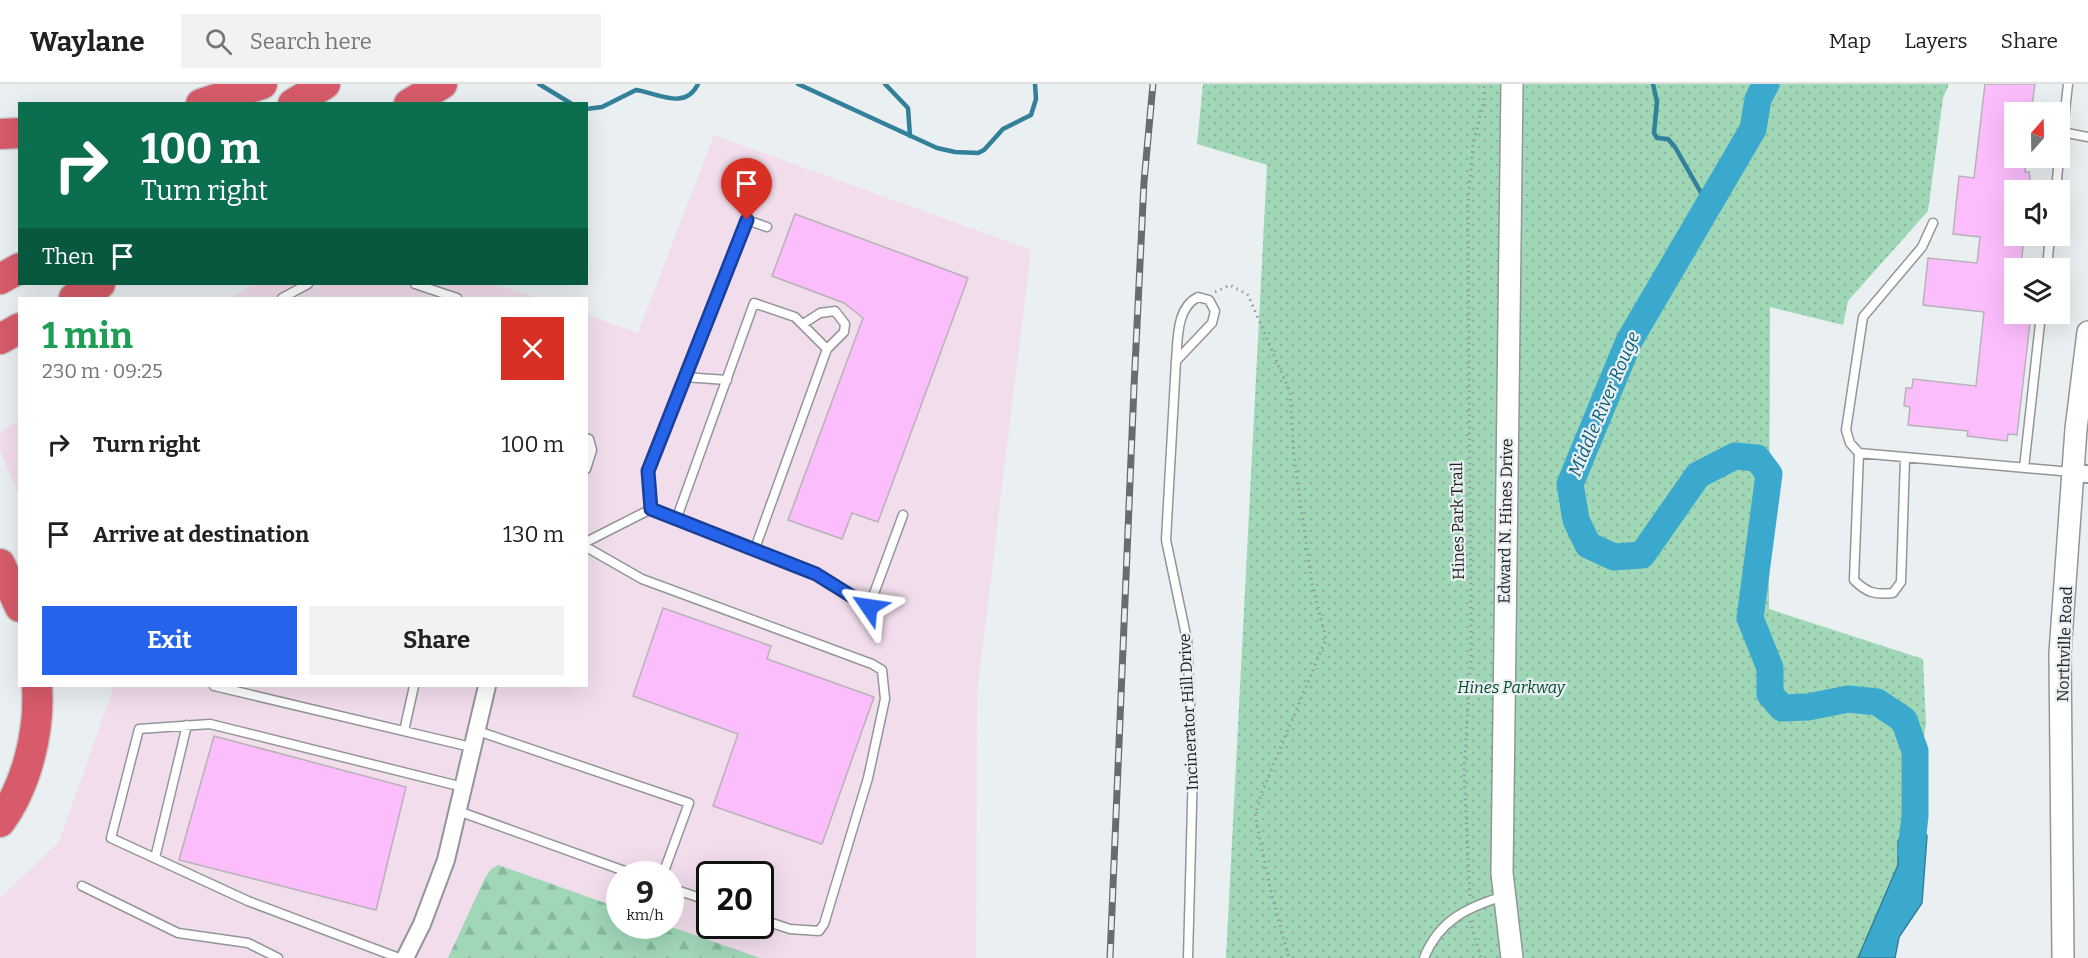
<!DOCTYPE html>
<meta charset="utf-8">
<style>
:root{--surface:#fff;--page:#f2f2f2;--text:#202124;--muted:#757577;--line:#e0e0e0;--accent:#2563eb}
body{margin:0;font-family:Bitter,serif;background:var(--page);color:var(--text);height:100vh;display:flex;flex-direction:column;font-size:22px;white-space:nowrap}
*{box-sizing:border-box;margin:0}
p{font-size:20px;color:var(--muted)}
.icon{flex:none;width:33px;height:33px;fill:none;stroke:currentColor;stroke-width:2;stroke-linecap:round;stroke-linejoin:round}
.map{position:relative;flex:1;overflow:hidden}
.drawer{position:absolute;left:18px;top:213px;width:570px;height:390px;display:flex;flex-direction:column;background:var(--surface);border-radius:0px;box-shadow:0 6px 24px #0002}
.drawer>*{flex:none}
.top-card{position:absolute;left:18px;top:18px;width:570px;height:183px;border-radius:0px;box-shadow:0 6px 24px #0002;background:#0b6e4f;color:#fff;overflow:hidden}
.needle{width:39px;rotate:20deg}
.controls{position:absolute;left:2004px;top:18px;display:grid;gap:12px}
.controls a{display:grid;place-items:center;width:66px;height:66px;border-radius:0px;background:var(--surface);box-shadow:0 6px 24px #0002;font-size:30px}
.speed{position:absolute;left:606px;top:777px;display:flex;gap:12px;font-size:30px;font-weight:700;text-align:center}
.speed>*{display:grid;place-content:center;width:78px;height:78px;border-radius:50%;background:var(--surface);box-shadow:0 6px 24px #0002;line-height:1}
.speed small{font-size:15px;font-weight:400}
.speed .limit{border:3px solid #111;border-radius:9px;background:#fff;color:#111}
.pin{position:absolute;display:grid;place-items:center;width:51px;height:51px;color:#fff;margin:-62px -26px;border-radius:50% 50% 50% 0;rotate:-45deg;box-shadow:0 0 6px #0007}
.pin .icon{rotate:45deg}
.me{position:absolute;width:66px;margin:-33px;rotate:302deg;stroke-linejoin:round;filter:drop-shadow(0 0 4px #0008)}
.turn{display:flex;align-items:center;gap:21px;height:126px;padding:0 24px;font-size:27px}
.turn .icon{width:78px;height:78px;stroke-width:2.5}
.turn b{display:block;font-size:42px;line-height:51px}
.then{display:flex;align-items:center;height:57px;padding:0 24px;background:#0003;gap:12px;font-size:22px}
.round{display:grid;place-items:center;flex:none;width:63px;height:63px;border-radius:0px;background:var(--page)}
.headline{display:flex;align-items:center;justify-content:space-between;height:102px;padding:0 24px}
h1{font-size:36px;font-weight:700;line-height:45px;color:#1e9e55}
.button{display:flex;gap:12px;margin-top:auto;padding:12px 24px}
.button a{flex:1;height:69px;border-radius:0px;background:var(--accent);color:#fff;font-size:24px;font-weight:700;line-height:69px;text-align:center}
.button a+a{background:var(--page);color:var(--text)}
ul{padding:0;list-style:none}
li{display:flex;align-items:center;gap:18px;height:90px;padding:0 24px}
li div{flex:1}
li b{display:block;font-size:22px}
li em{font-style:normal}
header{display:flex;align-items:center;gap:36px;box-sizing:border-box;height:84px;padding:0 30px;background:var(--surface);border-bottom:2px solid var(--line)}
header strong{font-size:28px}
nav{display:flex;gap:33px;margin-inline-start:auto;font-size:21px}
.search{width:420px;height:54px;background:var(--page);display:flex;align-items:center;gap:15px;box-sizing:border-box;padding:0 21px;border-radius:0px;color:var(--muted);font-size:22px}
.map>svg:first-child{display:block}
.industrial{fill:#f2ddec;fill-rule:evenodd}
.forest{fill:url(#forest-firs)}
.park{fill:url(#park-dots)}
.water{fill:#3ba9ce;stroke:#32809a;stroke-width:1.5}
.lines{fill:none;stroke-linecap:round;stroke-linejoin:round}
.stream{stroke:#32809a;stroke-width:4.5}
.river{stroke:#3ba9ce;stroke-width:27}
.building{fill:#fcbdfd;stroke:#b6b3b6;stroke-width:1.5}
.service-casing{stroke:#929699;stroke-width:11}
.minor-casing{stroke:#929699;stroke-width:20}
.tertiary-casing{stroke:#929699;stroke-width:24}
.motorway-casing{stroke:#c9c9c9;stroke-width:33}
.path{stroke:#979a9c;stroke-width:3;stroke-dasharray:1.5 4.5;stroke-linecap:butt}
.service{stroke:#fff;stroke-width:8}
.minor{stroke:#fff;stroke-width:16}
.tertiary{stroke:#fff;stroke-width:21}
.motorway{stroke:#d75b6a;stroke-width:30}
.rail-casing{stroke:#696c6d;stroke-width:7}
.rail{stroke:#eaeff2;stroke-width:4.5;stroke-dasharray:14;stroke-linecap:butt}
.route-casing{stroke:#184099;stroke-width:15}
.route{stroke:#2563eb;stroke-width:10}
.labels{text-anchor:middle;stroke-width:4.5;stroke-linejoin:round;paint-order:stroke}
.street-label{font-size:16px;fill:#1e1f20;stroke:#eaeff2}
.park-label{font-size:16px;font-style:italic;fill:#004b2e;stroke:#eaeff2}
.water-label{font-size:18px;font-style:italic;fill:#025f78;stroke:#eaeff2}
</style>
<header>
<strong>Waylane</strong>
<div class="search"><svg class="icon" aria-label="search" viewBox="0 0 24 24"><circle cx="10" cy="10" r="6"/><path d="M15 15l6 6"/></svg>Search here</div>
<nav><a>Map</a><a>Layers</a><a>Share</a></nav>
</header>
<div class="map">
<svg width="2088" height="874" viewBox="0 0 2088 874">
<defs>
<pattern id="forest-firs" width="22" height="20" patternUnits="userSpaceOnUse" patternTransform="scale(1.5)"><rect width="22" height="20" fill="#9fd7b7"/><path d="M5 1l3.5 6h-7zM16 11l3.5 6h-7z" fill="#88b89d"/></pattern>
<pattern id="park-dots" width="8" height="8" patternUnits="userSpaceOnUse" patternTransform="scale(1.5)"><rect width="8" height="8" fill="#9fd7b7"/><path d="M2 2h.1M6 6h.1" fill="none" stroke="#88b89d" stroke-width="1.8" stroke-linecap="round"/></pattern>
</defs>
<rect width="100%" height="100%" fill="#eaeff2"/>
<!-- industrial -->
<path class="industrial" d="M 714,51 L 1031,166 L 977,608 L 976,874 L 0,874 L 0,814 L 59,758 L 114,602 L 586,602 L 587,231 L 638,249 ZM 620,790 L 670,790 L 670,842 L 620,842 ZM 710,790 L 760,790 L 760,842 L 710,842 Z
M 255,200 L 493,200 L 537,214 L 229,214 Z
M 19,337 L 19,412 L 0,366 L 0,348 Z"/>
<!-- forest -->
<path class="forest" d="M 498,781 L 619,824 L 620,842 L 669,842 L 760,874 L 448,874 L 484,796 L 490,786 Z"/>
<!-- park -->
<path class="park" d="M 1203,0 L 1949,0 L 1943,14 L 1928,127 L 1848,217 L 1843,241 L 1770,223 L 1769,525 L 1923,575 L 1926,640 L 1888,874 L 1226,874 L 1267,81 L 1197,60 Z"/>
<!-- water -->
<path class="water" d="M 1915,732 L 1927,752 L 1922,819 L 1899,853 L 1895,874 L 1858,874 L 1898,781 L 1898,757 Z"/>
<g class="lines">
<!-- stream -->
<path class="stream" d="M 539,0 L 572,20
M 798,0 L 937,64 L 955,68 L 978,69 L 984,66 L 1003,45 L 1031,31 L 1036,15 L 1035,0
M 885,0 L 908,24 L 910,52
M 1653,0 L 1657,18 L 1654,49 L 1657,54 L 1668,55 L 1675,63 L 1708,121
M 586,25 L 602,23 L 636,6 C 658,9 685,27 698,0"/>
<!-- river -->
<path class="river" d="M 1766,0 L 1758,15 L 1753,45 L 1629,257 L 1570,400 L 1576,436 L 1588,461 L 1614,473 L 1642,471 L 1698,391 L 1735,372 L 1757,374 L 1769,390 L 1750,534 L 1770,584 L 1770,610 L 1782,624 L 1808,623 L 1848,615 L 1877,618 L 1904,636 L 1915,667 L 1915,732 L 1911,767"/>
</g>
<!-- building -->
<path class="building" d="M 1985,0 L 2035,0 L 2031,28 L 2014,28 L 2014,74 L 2026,74 L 2025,88 L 2029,88 L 2030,93 L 2028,106 L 2014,106 L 2014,152 L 2024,152 L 2021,184 L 2014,184 L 2014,230 L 2031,230 L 2017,351 L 2008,350 L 2007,357 L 1967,352 L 1968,347 L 1908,341 L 1910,323 L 1904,322 L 1906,304 L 1912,304 L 1913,295 L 1976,302 L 1984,228 L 1923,221 L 1928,174 L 1977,179 L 1980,153 L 1953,150 L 1959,92 L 1974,94 Z
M 795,130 L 968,194 L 878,438 L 852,429 L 842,455 L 788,436 L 863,234 L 844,219 L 772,192 Z
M 663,524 L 771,562 L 767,575 L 874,613 L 822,760 L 713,722 L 738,650 L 633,612 Z
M 214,652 L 406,703 L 376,826 L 179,776 Z"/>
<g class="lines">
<!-- service casing -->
<g class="service-casing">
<path id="service" d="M 2062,48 L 2088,53
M 2060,72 L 2068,0
M 2056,106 L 2059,74
M 2047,184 L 2050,152
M 415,200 L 457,214
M 282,214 L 308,200
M 1176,277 L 1212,239 L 1215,227 L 1209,216 L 1198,213 C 1176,224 1178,255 1176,277 L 1166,456 L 1187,556 L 1193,683 L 1188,874
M 684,293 L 727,296
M 586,354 L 589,355 L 592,366 L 586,385
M 1859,369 L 1850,359 L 1846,346 L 1863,233 L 1922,163 L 1933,139
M 1905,374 L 1901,498 L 1893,509 C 1875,511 1867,509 1854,496 L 1859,369 L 2072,388
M 2024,384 L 2041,230
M 651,425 L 648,387 L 747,136 L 767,143
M 676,436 L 754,219 L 795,233 L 827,265
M 586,458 L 651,425 L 816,490 L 869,523 L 903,431
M 586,463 L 642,495 L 872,580 L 882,586 L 885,615 L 868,694 L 824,840 L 819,847 L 790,845 L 760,835
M 754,467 L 827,265 L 844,248 L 845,240 L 835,227 L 820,229 L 803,240
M 214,602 L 471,663
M 475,646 L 689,719 L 663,790
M 404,647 L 414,602
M 458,727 L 633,790
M 155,774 L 187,641
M 82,802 L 178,849 L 248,859 L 278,874
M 670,804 L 710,817
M 399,874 L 248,817 L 111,754 L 139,645 L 210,640 L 463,703
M 1424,874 C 1439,836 1468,823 1504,812"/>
</g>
<!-- minor casing -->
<g class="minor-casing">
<path id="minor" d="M 2072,389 L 2088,390
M 405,874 L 422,840 L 446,776 L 487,602"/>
</g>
<!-- tertiary casing -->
<g class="tertiary-casing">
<path id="tertiary" d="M 1512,874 L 1502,789 L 1512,0
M 2063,874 L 2060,569 L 2076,345 L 2088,248"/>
</g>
<!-- motorway casing -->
<g class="motorway-casing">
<path id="motorway" d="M 201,20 L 262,0
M 293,20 L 325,0
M 409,20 L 442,0
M 0,50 L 20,49
M 0,195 L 20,184
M 74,214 L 100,200
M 0,255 L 20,244
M 0,480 L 20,523
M 0,738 C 27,701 40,647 37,602"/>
</g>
<!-- path -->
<path class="path" d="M 1215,208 L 1230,201 L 1248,211 L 1290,308 L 1294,372 L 1312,500 L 1326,555 L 1262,708 L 1255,732 L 1271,808 L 1289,874
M 1470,812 L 1464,688 L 1471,571 L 1468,119 L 1473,61 L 1484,17 L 1484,0
M 1470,837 L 1481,874"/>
<!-- service -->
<use href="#service" class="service"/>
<!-- minor -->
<use href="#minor" class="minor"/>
<!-- tertiary -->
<use href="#tertiary" class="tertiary"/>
<!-- motorway -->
<use href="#motorway" class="motorway"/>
<!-- rail casing -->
<g class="rail-casing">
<path id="rail" d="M 1110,874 L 1134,303 L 1144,98 L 1153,0"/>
</g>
<!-- rail -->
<use href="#rail" class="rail"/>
</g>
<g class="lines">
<!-- route casing -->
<g class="route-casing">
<path id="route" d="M 747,136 L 648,387 L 651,425 L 816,490 L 869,523"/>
</g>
<!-- route -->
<use href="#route" class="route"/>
</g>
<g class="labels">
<!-- street labels -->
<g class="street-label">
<text transform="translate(1457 437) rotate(-91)" y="6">Hines Park Trail</text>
<text transform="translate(1505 437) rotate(-89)" y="6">Edward N. Hines Drive</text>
<text transform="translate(2064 560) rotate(-88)" y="6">Northville Road</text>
<text transform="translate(1188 628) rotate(-93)" y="6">Incinerator Hill Drive</text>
</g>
<!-- park labels -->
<g class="park-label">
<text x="1511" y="609">Hines Parkway</text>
</g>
<!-- water labels -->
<g class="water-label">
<text transform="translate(1604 320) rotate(-67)" y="6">Middle River Rouge</text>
</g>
</g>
</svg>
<div class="controls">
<a><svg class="needle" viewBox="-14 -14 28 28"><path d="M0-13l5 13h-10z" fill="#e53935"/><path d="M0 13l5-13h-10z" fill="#757577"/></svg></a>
<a><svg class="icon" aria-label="sound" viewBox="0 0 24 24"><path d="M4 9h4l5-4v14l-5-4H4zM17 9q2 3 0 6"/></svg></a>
<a><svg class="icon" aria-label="layers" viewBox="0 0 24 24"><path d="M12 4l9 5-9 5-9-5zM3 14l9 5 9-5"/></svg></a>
</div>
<div class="speed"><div>9<small>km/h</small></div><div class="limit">20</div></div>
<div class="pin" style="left:747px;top:136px;background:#d93025"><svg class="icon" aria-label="arrive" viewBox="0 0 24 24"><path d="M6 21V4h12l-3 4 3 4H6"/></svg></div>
<svg class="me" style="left:869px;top:523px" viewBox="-20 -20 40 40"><path d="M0-17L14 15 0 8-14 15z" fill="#2563eb" stroke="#fff" stroke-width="4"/></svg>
<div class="top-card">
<div class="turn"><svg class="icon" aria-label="right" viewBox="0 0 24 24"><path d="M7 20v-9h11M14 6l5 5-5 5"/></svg><div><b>100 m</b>Turn right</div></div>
<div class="then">Then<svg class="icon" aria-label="arrive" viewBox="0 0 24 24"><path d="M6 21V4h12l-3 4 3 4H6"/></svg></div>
</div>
<section class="drawer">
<div class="headline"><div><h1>1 min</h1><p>230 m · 09:25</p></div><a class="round" style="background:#d93025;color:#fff"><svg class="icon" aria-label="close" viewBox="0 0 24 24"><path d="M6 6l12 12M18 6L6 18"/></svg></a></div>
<ul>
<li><svg class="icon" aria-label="right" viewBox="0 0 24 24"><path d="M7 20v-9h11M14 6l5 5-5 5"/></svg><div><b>Turn right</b></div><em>100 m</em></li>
<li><svg class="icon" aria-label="arrive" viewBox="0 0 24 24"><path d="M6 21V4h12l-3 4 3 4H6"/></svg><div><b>Arrive at destination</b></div><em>130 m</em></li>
</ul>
<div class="button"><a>Exit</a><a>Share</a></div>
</section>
</div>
